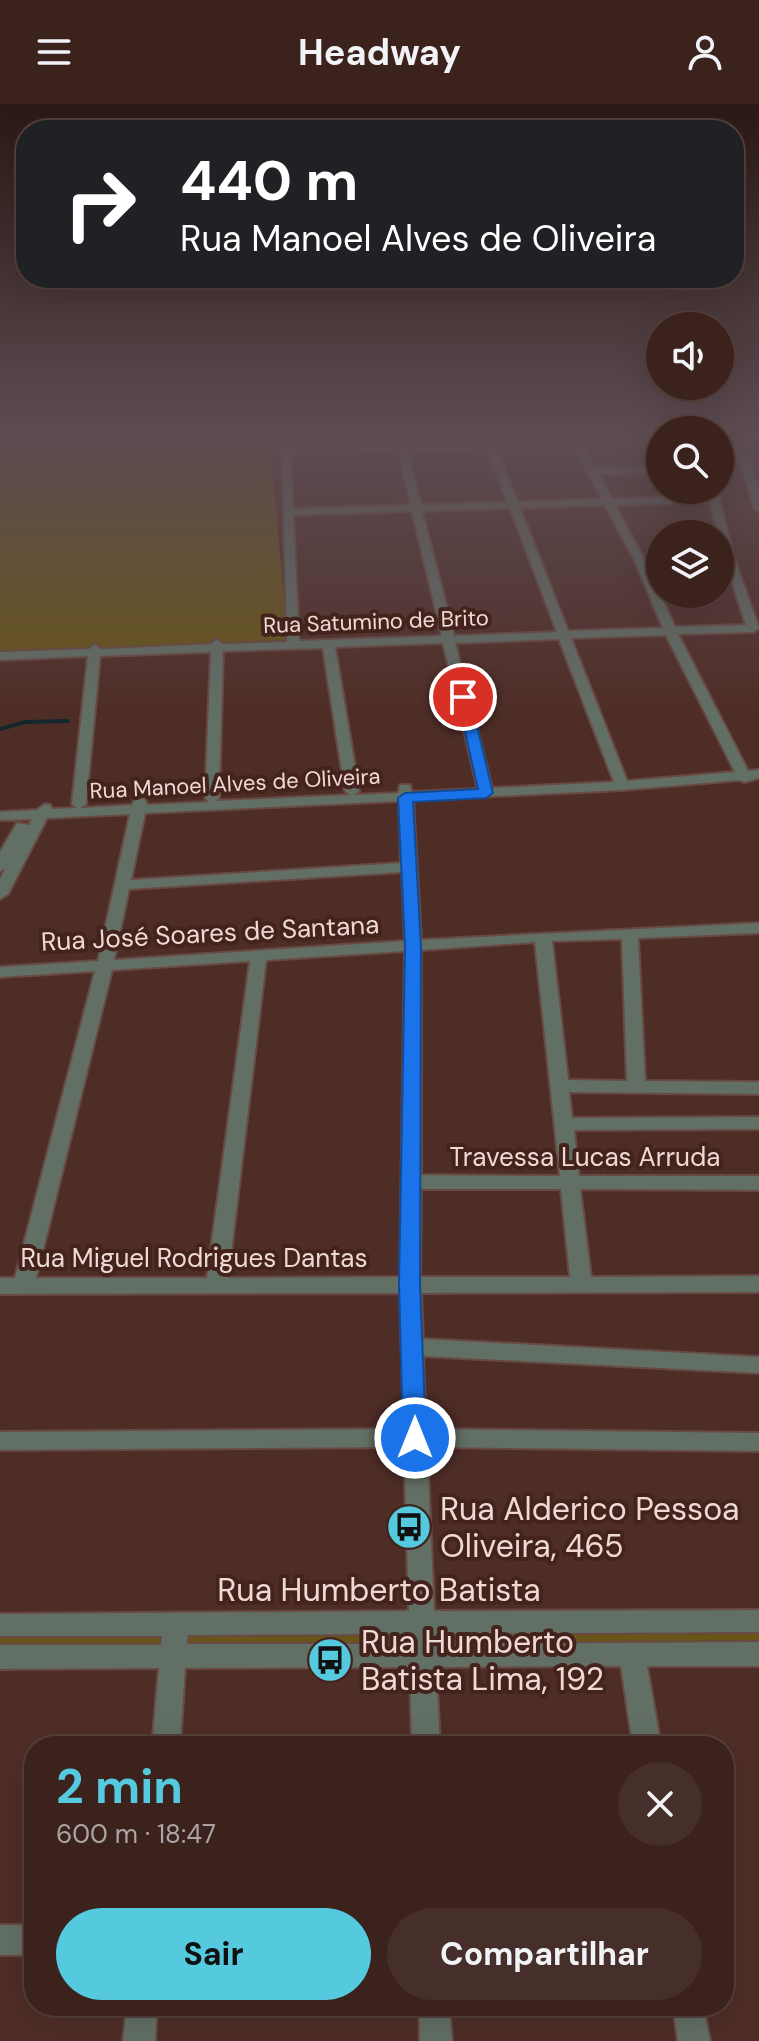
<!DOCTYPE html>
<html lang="pt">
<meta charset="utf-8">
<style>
:root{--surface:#3b221d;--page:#462f2a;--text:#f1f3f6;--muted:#aca4a4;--line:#543f3b;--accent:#55cadf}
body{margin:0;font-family:"DM Sans",sans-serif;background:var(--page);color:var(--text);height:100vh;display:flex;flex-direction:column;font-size:30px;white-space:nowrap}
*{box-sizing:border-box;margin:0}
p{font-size:26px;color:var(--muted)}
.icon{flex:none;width:44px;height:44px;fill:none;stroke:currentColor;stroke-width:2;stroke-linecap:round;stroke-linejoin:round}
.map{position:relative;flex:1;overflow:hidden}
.details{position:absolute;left:24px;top:1632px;width:710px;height:280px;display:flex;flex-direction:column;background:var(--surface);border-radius:32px;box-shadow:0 8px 32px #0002,0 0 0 2px var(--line)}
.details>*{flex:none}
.banner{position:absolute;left:16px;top:16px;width:728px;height:168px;border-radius:32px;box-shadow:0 8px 32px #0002,0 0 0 2px var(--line);background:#202124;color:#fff;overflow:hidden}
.tools{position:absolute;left:646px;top:208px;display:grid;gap:16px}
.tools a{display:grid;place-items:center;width:88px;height:88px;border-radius:50%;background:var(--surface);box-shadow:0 8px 32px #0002,0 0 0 2px var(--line);font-size:40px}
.pin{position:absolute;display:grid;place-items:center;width:68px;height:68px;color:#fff;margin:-34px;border:4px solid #fff;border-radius:50%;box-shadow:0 2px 8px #0007}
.me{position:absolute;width:88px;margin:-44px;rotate:0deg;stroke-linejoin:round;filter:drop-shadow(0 0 6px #0008)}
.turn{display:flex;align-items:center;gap:28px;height:168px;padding:0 32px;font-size:36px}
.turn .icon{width:104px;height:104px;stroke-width:2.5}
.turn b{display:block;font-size:56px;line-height:68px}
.round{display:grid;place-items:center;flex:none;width:84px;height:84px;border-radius:42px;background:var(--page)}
.summary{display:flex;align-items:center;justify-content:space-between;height:136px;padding:0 32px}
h1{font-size:48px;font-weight:700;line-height:60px;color:var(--accent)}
.cta{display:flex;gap:16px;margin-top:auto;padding:16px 32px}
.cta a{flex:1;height:92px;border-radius:48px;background:var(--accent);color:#111;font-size:32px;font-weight:700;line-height:92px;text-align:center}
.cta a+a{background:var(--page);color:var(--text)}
header{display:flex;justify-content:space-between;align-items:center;height:104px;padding:0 32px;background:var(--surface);font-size:36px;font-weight:700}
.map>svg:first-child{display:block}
.green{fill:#685517}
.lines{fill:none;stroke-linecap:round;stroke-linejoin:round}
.stream{stroke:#14272b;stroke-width:4}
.street-casing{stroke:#694943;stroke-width:4}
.street{fill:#626f65;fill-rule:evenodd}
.route{fill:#1a73e8;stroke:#114b97;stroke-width:2}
.labels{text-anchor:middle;stroke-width:8;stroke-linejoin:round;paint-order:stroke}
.far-street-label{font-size:22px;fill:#efd9d4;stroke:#44231d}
.street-label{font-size:26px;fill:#efd9d4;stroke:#44231d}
.near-poi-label{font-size:32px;fill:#efd9d4;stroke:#44231d;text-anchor:start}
.near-street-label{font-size:32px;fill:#efd9d4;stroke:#44231d}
</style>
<header><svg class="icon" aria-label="menu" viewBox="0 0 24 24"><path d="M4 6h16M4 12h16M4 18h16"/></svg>Headway<svg class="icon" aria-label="person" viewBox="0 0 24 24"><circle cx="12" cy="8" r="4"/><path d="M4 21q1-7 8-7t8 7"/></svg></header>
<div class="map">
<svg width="759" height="1937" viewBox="0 0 759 1937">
<rect width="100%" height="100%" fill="#4f2d27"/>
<!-- green -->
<path class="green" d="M 270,341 L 288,536 L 0,549 L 0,343 Z
M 759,1523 L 759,1543 L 432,1545 L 429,1524 Z
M 0,1526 L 169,1526 L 168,1547 L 0,1547 Z
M 415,1526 L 414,1544 L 181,1547 L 180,1527 Z"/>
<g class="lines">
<!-- stream -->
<path class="stream" d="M 0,625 L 25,618 L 68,617"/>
<!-- street casing -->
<g class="street-casing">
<path id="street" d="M 282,337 L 288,337 L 290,344 L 396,341 L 395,337 L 405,337 L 406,341 L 484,337 L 641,337 L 636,340 L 582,341 L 595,364 L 660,363 L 660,369 L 598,370 L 612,395 L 708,392 L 707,386 L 717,386 L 734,454 L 759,524 L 753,528 L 678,530 L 748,667 L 759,666 L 759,674 L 745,678 L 739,676 L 622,686 L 413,696 L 421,836 L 759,819 L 759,829 L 638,834 L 645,977 L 759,978 L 759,990 L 569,988 L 572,1014 L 759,1013 L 759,1025 L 574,1026 L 579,1072 L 759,1072 L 759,1086 L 580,1085 L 591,1173 L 759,1172 L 759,1188 L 421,1189 L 423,1235 L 759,1253 L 759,1269 L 423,1252 L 426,1325 L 759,1329 L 759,1347 L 427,1343 L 434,1507 L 759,1506 L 759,1528 L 435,1530 L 435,1540 L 759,1538 L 759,1562 L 647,1562 L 661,1642 L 633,1642 L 621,1562 L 436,1563 L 440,1642 L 412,1642 L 410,1563 L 185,1564 L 180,1642 L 152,1642 L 159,1564 L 0,1565 L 0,1541 L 161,1541 L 162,1532 L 0,1532 L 0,1510 L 409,1507 L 404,1343 L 0,1346 L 0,1328 L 404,1325 L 400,1189 L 0,1190 L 0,1174 L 15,1174 L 95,867 L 0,873 L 0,863 L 98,857 L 130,710 L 47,714 L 8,790 L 0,795 L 0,775 L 5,765 L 0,767 L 0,748 L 17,719 L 29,721 L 32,715 L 0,716 L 0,708 L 37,706 L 45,700 L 50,701 L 52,705 L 77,704 L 72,700 L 88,552 L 0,556 L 0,548 L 89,545 L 95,540 L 101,545 L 211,540 L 217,535 L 223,540 L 287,538 ZM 573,342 L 602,395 L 518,398 L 496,344 ZM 487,344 L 507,398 L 421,401 L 407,346 ZM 398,347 L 411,401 L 293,405 L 290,350 ZM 710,398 C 720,439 732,479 746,521 L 675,523 L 643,453 L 615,401 ZM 605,401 L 633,453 L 663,524 L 568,527 L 520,404 ZM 510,404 L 557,528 L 454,532 L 422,407 ZM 412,407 L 442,532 L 299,537 L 293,411 ZM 666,531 L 735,668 L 627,677 L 571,534 ZM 559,535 L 614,678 L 492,684 L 455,539 ZM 443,539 L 478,685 L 412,688 L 410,681 L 400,681 L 398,689 L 355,691 L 359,687 L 335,543 ZM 323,544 L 345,687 L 350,691 L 216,697 L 219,694 L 223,547 ZM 211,548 L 205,694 L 209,698 L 147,701 L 145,695 L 135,695 L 132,701 L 81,704 L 86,700 L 100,552 ZM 399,697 L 401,759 L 131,776 L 145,709 ZM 402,768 L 405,837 L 114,856 L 129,785 ZM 622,835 L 627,977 L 568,976 L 552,837 ZM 535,838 L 560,1072 L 421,1071 L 421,846 ZM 405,847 L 400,1173 L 228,1174 L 266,856 ZM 250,857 L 207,1174 L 36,1174 L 112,866 ZM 421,1085 L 561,1085 L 570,1173 L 420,1173 ZM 409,1530 L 410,1540 L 187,1540 L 188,1531 Z
M 734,337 L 744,337 L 759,387 L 759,407 L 754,404 Z
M 0,1821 L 34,1821 L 34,1851 L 0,1851 Z
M 127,1902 L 157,1902 L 155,1937 L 123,1937 Z
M 419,1902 L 449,1902 L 452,1937 L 420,1937 Z
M 673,1902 L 703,1902 L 710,1937 L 678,1937 Z"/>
</g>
<!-- street -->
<use href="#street" class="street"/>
</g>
<!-- sky -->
<linearGradient id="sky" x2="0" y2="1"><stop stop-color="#2b1915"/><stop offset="0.55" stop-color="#5d4c52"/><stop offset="1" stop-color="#5d4c52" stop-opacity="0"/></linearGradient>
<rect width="759" height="608" fill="url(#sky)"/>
<!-- route -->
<path class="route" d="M 463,589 L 470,593 L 493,689 L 486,694 L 413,698 L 421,843 L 420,1181 L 426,1334 L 423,1341 L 415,1344 L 406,1341 L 403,1334 L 399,1181 L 405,843 L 398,694 L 405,689 L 478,685 L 457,593 Z"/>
<!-- icons -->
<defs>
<g id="bus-disc" transform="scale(2.3)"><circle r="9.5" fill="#55cadf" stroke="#44231d"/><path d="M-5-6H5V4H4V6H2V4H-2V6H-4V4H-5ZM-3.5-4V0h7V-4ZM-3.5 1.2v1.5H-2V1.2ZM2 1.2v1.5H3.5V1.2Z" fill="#111"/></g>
</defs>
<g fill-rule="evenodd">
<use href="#bus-disc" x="409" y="1423"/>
<use href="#bus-disc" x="330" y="1556"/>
</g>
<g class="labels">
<!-- far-street labels -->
<g class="far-street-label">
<text transform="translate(376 517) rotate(-2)" y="8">Rua Satumino de Brito</text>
<text transform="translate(235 679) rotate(-3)" y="8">Rua Manoel Alves de Oliveira</text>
</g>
<!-- street labels -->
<g class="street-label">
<text transform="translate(210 829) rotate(-3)" y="9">Rua José Soares de Santana</text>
<text x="585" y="1062">Travessa Lucas Arruda</text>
<text x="194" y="1163">Rua Miguel Rodrigues Dantas</text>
</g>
<!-- near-poi labels -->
<g class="near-poi-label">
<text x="440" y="1416">Rua Alderico Pessoa<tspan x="440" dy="37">Oliveira, 465</tspan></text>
<text x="361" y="1549">Rua Humberto<tspan x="361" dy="37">Batista Lima, 192</tspan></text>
</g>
<!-- near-street labels -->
<g class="near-street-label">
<text x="379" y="1497">Rua Humberto Batista</text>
</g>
</g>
</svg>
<div class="tools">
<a><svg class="icon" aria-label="sound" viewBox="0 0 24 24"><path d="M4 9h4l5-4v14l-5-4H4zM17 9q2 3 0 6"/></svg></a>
<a><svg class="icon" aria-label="search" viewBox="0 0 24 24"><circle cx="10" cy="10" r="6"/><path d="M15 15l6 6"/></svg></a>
<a><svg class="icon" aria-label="layers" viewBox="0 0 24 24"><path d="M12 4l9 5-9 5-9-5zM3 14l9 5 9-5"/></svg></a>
</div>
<div class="pin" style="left:463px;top:593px;background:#d93025"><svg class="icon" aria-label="arrive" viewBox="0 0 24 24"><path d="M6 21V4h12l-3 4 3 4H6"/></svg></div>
<svg class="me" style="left:415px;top:1334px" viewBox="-20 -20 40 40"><circle r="17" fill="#1a73e8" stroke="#fff" stroke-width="3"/><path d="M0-11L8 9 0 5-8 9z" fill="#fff"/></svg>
<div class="banner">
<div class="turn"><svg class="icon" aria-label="right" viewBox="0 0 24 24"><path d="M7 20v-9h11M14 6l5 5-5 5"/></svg><div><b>440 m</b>Rua Manoel Alves de Oliveira</div></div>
</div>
<section class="details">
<div class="summary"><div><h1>2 min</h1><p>600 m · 18:47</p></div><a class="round"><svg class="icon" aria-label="close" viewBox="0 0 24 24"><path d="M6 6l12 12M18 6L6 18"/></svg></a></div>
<div class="cta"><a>Sair</a><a>Compartilhar</a></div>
</section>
</div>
